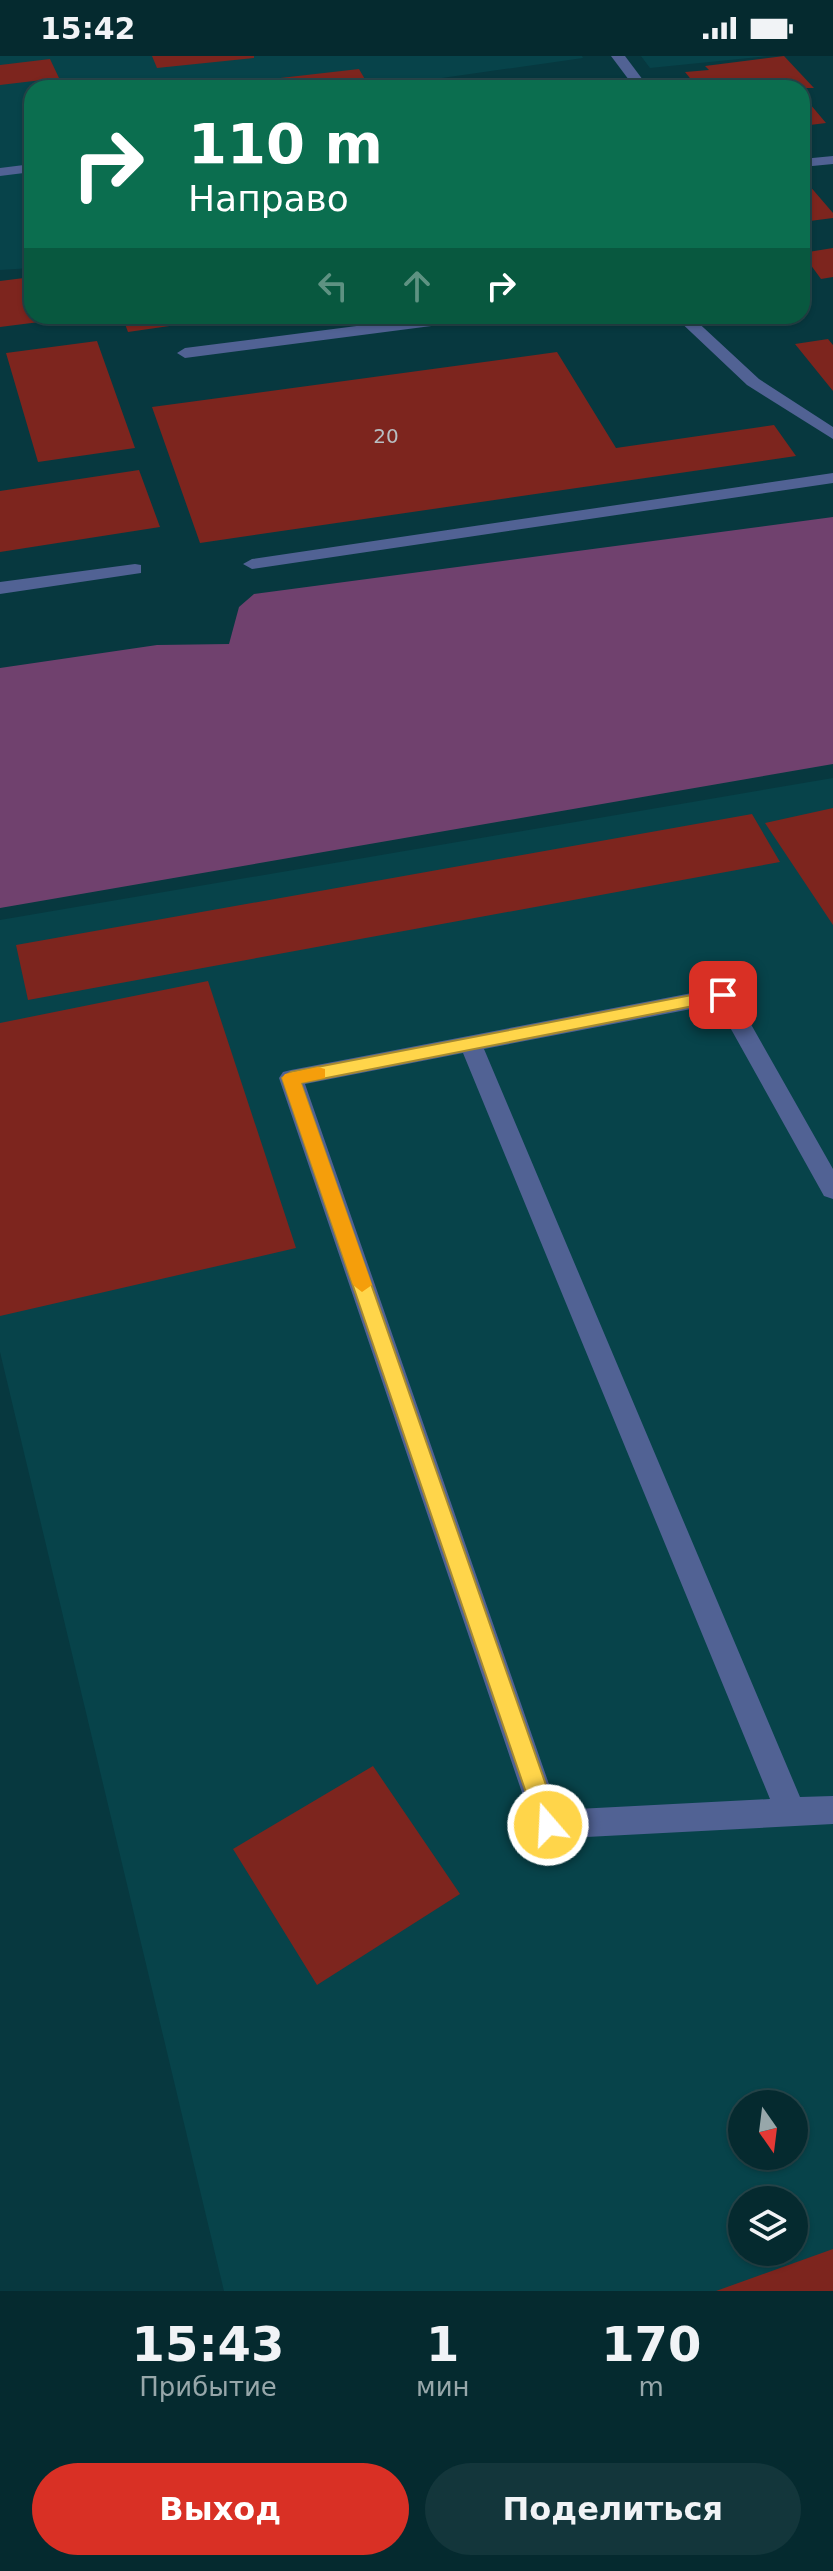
<!DOCTYPE html>
<html lang="ru">
<meta charset="utf-8">
<style>
:root{--surface:#052a2f;--page:#13363b;--text:#f1f3f6;--muted:#97a7aa;--line:#26464b;--accent:#d93025}
body{margin:0;font-family:"DejaVu Sans",sans-serif;background:var(--page);color:var(--text);height:100vh;display:flex;flex-direction:column;font-size:30px;white-space:nowrap}
*{box-sizing:border-box;margin:0}
p{font-size:26px;color:var(--muted)}
.icon{flex:none;width:44px;height:44px;fill:none;stroke:currentColor;stroke-width:2;stroke-linecap:round;stroke-linejoin:round}
.map{position:relative;height:2235px;overflow:hidden}
.drawer{display:flex;flex-direction:column;background:var(--surface);flex:1}
.drawer>*{flex:none}
.banner{position:absolute;left:24px;top:24px;width:786px;height:244px;border-radius:24px;box-shadow:0 2px 6px #0004,0 0 0 2px var(--line);background:#0b6e4f;color:#fff;overflow:hidden}
.needle{width:52px;rotate:166deg}
.buttons{position:absolute;left:728px;top:2034px;display:grid;gap:16px}
.buttons a{display:grid;place-items:center;width:80px;height:80px;border-radius:50%;background:var(--surface);box-shadow:0 2px 6px #0004,0 0 0 2px var(--line);font-size:40px}
.pin{position:absolute;display:grid;place-items:center;width:68px;height:68px;color:#fff;margin:-34px;border-radius:16px;box-shadow:0 4px 12px #0006}
.me{position:absolute;width:88px;margin:-44px;rotate:341deg;stroke-linejoin:round;filter:drop-shadow(0 0 6px #0008)}
.turn{display:flex;align-items:center;gap:28px;height:168px;padding:0 32px;font-size:36px}
.turn .icon{width:104px;height:104px;stroke-width:2.5}
.turn b{display:block;font-size:56px;line-height:68px}
.lanes{display:flex;align-items:center;height:76px;padding:0 32px;background:#0003;justify-content:center;gap:40px;direction:ltr}
.lanes .off{opacity:.35}
.eta{display:flex;justify-content:space-evenly;align-items:center;height:136px;text-align:center}
.eta b{font-size:48px;font-weight:600;line-height:56px}
.action{display:flex;gap:16px;margin-top:auto;padding:16px 32px}
.action a{flex:1;height:92px;border-radius:48px;background:var(--accent);color:#fff;font-size:32px;font-weight:600;line-height:92px;text-align:center}
.action a+a{background:var(--page);color:var(--text)}
.status{display:flex;justify-content:space-between;align-items:center;height:56px;padding:0 40px;background:var(--surface);direction:ltr}
.status svg{height:22px;fill:currentColor}
.map>svg:first-child{display:block}
.built{fill:#07434a;fill-rule:evenodd}
.green{fill:#70416e}
.building{fill:#7d251e}
.lines{fill:none;stroke-linecap:round;stroke-linejoin:round}
.minor{fill:#516294;fill-rule:evenodd}
.route{fill:#ffd54a;stroke:#a68a30;stroke-width:2}
.slow{fill:#f59e0b}
.labels{text-anchor:middle;stroke-width:8;stroke-linejoin:round;paint-order:stroke}
.far-number-label{font-size:20px;fill:#b7bec2}
</style>
<div class="status"><b>15:42</b><svg viewBox="0 0 49 12"><path d="M0 12V9h3v3zM5 12V6h3v6zM10 12V3h3v9zM15 12V0h3v12zM26 1h20v11H26zM47 4h2v5h-2z"/></svg></div>
<div class="map">
<svg width="833" height="2235" viewBox="0 0 833 2235">
<rect width="100%" height="100%" fill="#07383f"/>
<!-- built -->
<path class="built" d="M 0,0 L 582,0 L 583,2 L 414,26 L 416,32 L 32,32 L 32,212 L 0,214 Z
M 641,0 L 768,0 L 650,12 Z
M 833,722 L 833,2235 L 224,2235 L 0,1296 L 0,864 ZM 742,2048 L 794,2048 L 794,2100 L 742,2100 ZM 742,2144 L 794,2144 L 794,2196 L 742,2196 Z"/>
<!-- green -->
<path class="green" d="M 833,461 L 833,708 L 0,852 L 0,612 L 157,589 L 229,588 L 239,551 L 254,538 Z"/>
<!-- building -->
<path class="building" d="M 152,0 L 254,0 L 254,2 L 157,12 Z
M 784,0 L 814,32 L 698,32 L 685,16 L 709,14 L 705,10 Z
M 50,3 L 59,22 L 0,29 L 0,9 Z
M 359,13 L 370,32 L 210,32 L 210,30 Z
M 802,42 L 805,42 L 826,67 L 802,70 Z
M 802,121 L 833,157 L 833,162 L 802,166 Z
M 833,192 L 833,221 L 821,223 L 802,197 Z
M 32,221 L 32,260 L 71,262 L 0,271 L 0,225 Z
M 122,260 L 225,260 L 225,262 L 128,276 Z
M 828,283 L 833,289 L 833,335 L 795,288 Z
M 97,285 L 135,392 L 38,406 L 6,297 Z
M 557,296 L 616,392 L 774,369 L 796,400 L 200,487 L 152,351 Z
M 139,414 L 160,471 L 0,496 L 0,435 Z
M 833,752 L 833,869 L 765,767 Z
M 752,758 L 780,806 L 28,944 L 16,889 Z
M 208,925 L 296,1192 L 0,1260 L 0,967 Z
M 373,1710 L 460,1838 L 317,1929 L 233,1793 Z
M 833,2193 L 833,2235 L 716,2235 Z"/>
<g class="lines">
<!-- minor -->
<path class="minor" d="M 611,0 L 625,0 L 649,32 L 635,32 Z
M 833,100 L 833,108 L 802,111 L 802,103 Z
M 32,108 L 32,116 L 0,120 L 0,112 Z
M 434,260 L 478,260 L 470,265 L 185,302 L 177,297 L 185,292 Z
M 674,260 L 691,260 L 759,323 L 833,371 L 833,383 L 747,329 Z
M 833,417 L 833,427 L 252,513 L 243,508 L 252,503 Z
M 135,508 L 141,509 L 141,517 L 0,538 L 0,526 Z
M 723,931 L 731,933 L 833,1113 L 833,1143 L 824,1140 L 717,948 L 484,993 L 800,1741 L 833,1740 L 833,1768 L 548,1783 L 537,1779 L 533,1769 L 279,1022 L 283,1016 L 291,1014 ZM 463,997 L 770,1743 L 558,1754 L 305,1028 Z"/>
</g>
<!-- route -->
<path class="route" d="M 723,933 L 732,939 L 729,943 L 301,1027 L 560,1769 L 556,1776 L 548,1780 L 540,1776 L 537,1769 L 282,1022 L 291,1016 Z"/>
<!-- slow -->
<path class="slow" d="M 318,1011 L 325,1013 L 325,1022 L 301,1027 L 372,1229 L 362,1236 L 353,1229 L 282,1022 L 285,1018 Z"/>
<g class="labels">
<!-- far-number labels -->
<g class="far-number-label">
<text x="386" y="387">20</text>
</g>
</g>
</svg>
<div class="buttons">
<a><svg class="needle" viewBox="-14 -14 28 28"><path d="M0-13l5 13h-10z" fill="#e53935"/><path d="M0 13l5-13h-10z" fill="#97a7aa"/></svg></a>
<a><svg class="icon" aria-label="layers" viewBox="0 0 24 24"><path d="M12 4l9 5-9 5-9-5zM3 14l9 5 9-5"/></svg></a>
</div>
<div class="pin" style="left:723px;top:939px;background:#d93025"><svg class="icon" aria-label="arrive" viewBox="0 0 24 24"><path d="M6 21V4h12l-3 4 3 4H6"/></svg></div>
<svg class="me" style="left:548px;top:1769px" viewBox="-20 -20 40 40"><circle r="17" fill="#ffd54a" stroke="#fff" stroke-width="3"/><path d="M0-11L8 9 0 5-8 9z" fill="#fff"/></svg>
<div class="banner">
<div class="turn"><svg class="icon" aria-label="right" viewBox="0 0 24 24"><path d="M7 20v-9h11M14 6l5 5-5 5"/></svg><div><b>110 m</b>Направо</div></div>
<div class="lanes"><svg class="icon off" aria-label="left" viewBox="0 0 24 24"><path d="M17 20v-9H6M10 6l-5 5 5 5"/></svg><svg class="icon off" aria-label="ahead" viewBox="0 0 24 24"><path d="M12 20V5M6 11l6-6 6 6"/></svg><svg class="icon" aria-label="right" viewBox="0 0 24 24"><path d="M7 20v-9h11M14 6l5 5-5 5"/></svg></div>
</div>
</div>
<section class="drawer">
<div class="eta">
<div><b>15:43</b><p>Прибытие</p></div>
<div><b>1</b><p>мин</p></div>
<div><b>170</b><p>m</p></div>
</div>
<div class="action"><a>Выход</a><a>Поделиться</a></div>
</section>
